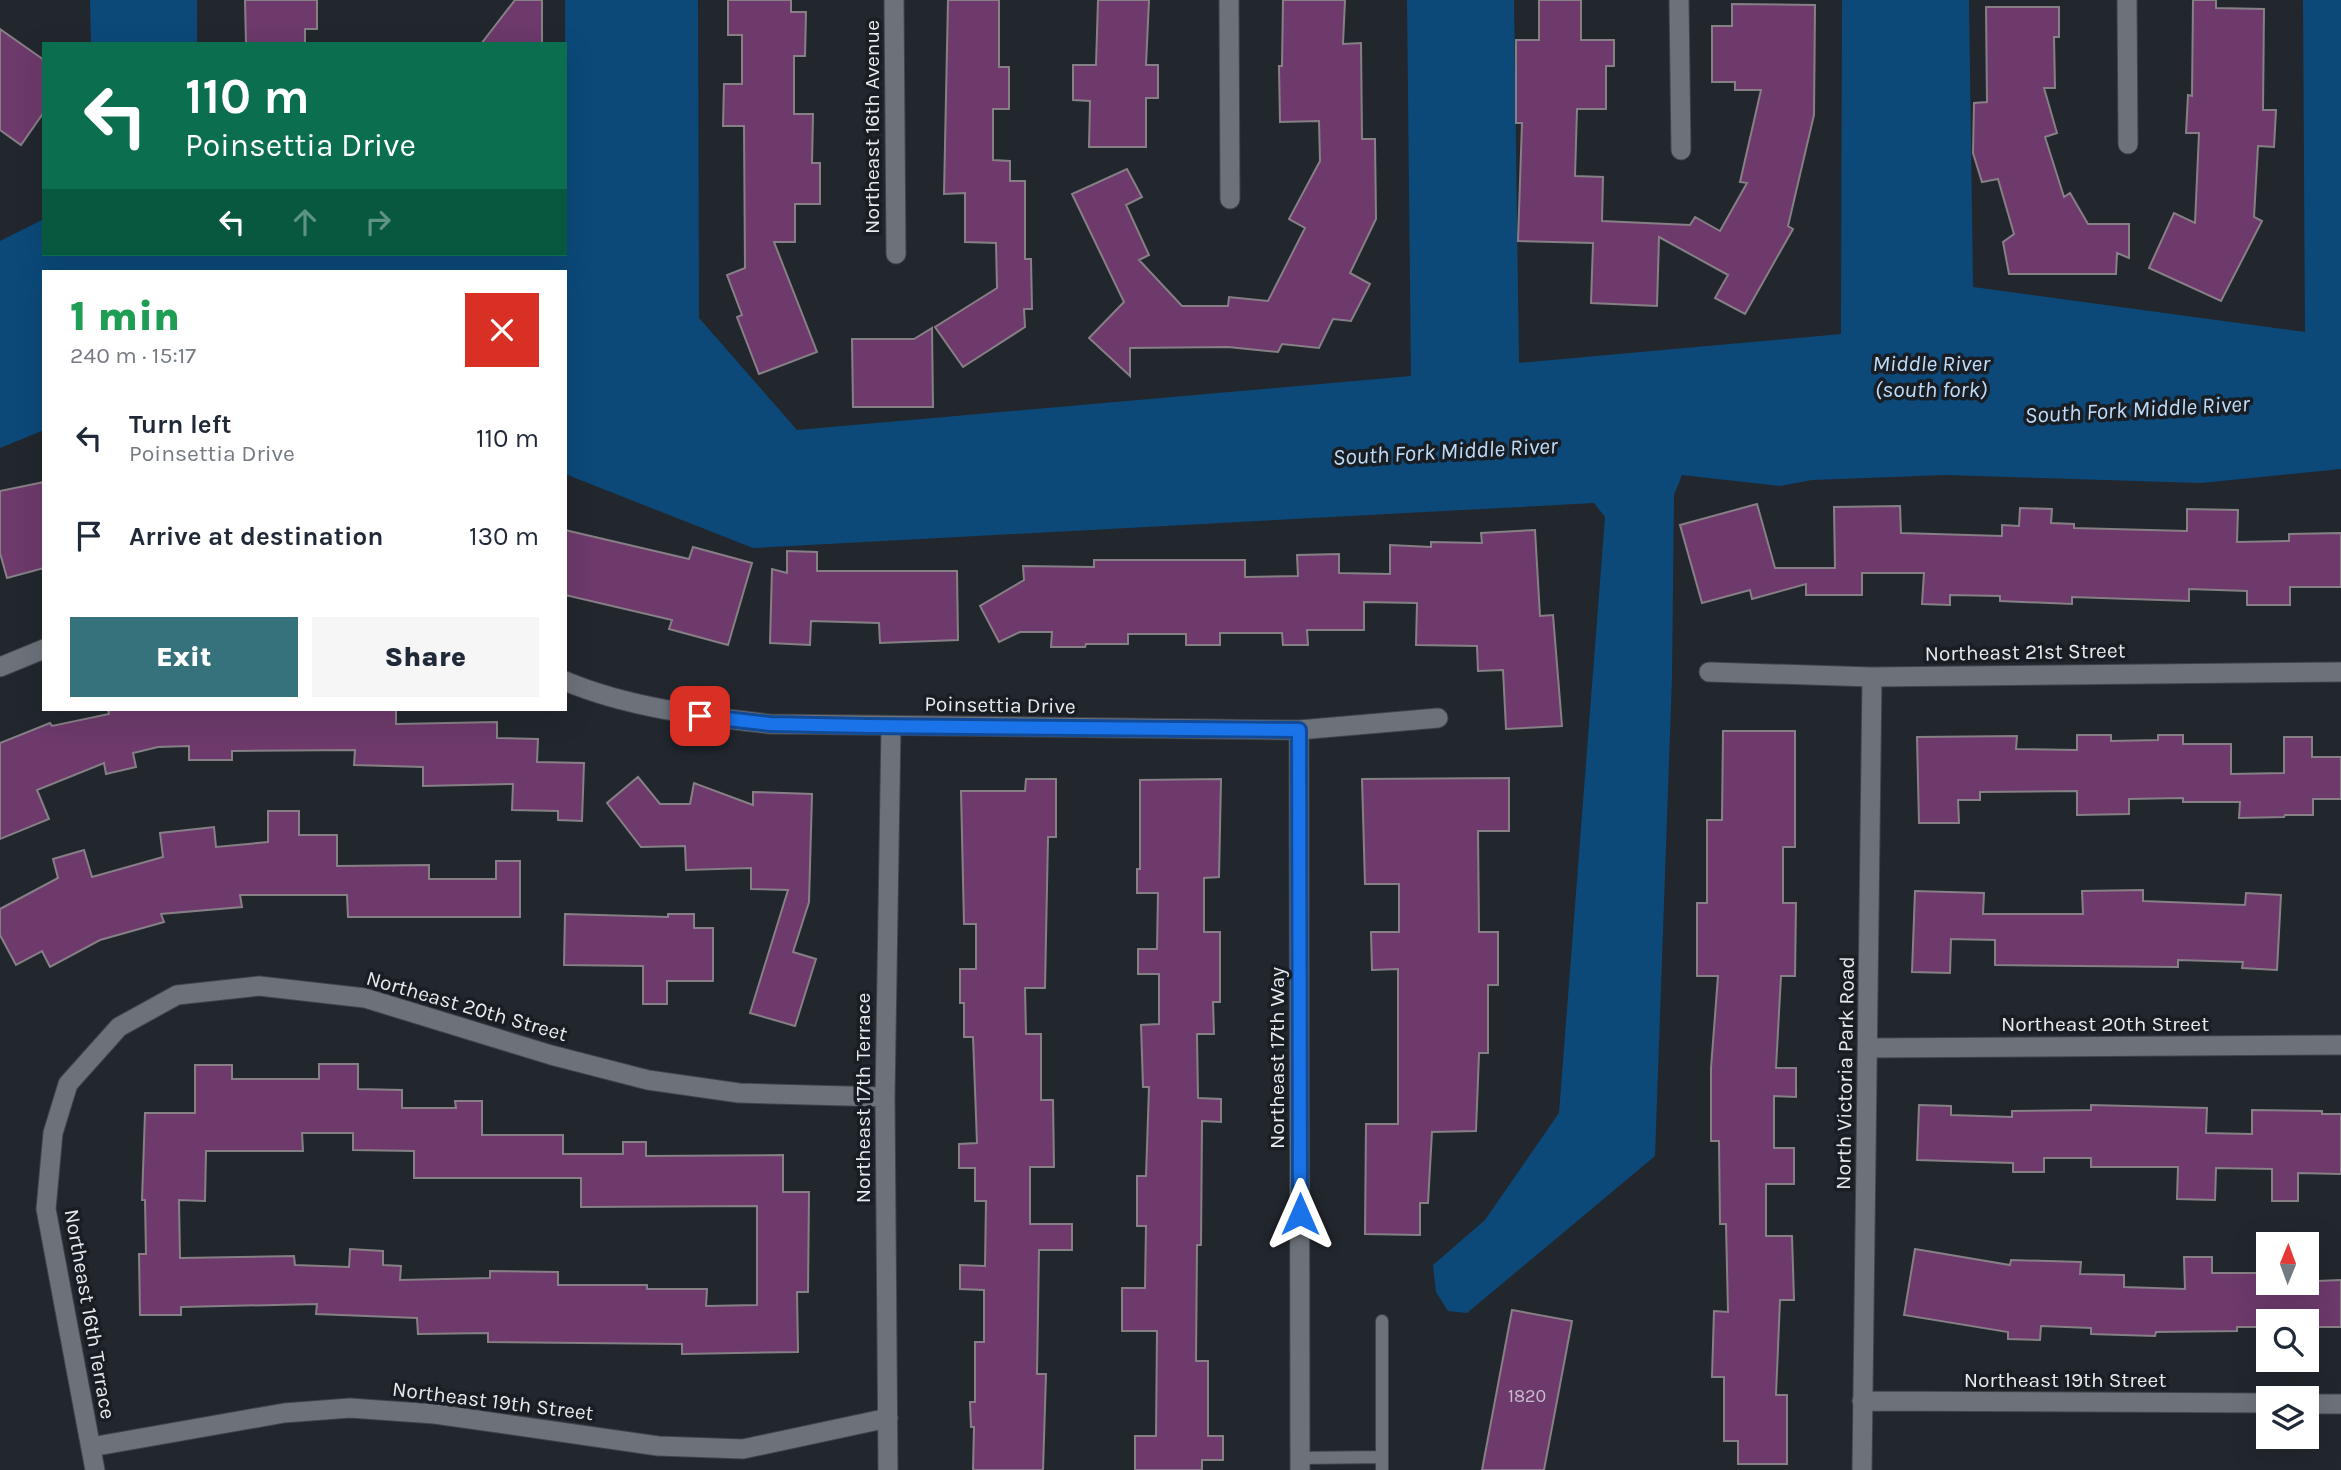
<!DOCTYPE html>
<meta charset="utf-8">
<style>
:root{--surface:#fff;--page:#f6f6f7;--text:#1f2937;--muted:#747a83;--accent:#36727c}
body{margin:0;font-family:Karla,sans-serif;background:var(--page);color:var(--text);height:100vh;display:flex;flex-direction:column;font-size:26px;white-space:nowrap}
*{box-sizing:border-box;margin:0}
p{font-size:23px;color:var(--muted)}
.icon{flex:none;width:38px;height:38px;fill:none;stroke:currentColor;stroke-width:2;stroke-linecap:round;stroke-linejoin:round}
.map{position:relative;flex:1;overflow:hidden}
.panel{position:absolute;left:42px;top:270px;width:525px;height:441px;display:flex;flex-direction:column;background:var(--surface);border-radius:0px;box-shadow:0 7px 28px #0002}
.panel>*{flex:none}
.top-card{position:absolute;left:42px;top:42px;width:525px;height:214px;border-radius:0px;box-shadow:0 7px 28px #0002;background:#0b6e4f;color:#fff;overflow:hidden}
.needle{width:46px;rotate:1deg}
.controls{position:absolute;left:2256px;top:1232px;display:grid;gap:14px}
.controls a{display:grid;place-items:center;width:63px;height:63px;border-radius:0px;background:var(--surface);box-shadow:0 7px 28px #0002;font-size:35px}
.pin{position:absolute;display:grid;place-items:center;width:60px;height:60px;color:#fff;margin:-30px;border-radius:14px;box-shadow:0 4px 10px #0006}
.me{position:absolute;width:77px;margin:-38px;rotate:0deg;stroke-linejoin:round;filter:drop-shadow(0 0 5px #0008)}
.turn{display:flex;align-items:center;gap:24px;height:147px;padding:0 28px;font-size:32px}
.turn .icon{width:91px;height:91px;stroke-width:2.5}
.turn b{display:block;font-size:49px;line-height:60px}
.lanes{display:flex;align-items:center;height:66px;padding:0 28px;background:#0003;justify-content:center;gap:35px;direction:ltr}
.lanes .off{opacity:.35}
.round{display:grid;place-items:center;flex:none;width:74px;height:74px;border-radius:0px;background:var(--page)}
.headline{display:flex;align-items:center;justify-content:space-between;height:119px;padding:0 28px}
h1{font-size:42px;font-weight:800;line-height:52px;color:#1e9e55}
.cta{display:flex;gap:14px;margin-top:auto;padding:14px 28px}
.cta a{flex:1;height:80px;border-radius:0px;background:var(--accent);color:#fff;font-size:28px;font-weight:800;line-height:80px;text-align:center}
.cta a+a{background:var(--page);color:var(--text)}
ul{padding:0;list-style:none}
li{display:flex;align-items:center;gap:21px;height:98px;padding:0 28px}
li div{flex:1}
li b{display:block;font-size:26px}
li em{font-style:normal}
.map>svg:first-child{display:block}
.water{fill:#0c4979}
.building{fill:#6d3a6b;stroke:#877f86;stroke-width:2;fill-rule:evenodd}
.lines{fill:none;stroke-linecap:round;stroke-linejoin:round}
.service-casing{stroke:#41444a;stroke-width:14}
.minor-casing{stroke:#41444a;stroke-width:21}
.service{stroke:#6d727a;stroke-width:12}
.minor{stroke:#6d727a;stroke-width:19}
.route-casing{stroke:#114b97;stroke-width:18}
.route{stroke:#1a73e8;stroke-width:12}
.labels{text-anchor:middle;stroke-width:7;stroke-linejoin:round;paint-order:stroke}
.number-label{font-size:18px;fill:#c8becd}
.street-label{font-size:21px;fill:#e7eaee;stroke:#191d24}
.water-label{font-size:23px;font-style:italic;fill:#bfddfa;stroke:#191d24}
</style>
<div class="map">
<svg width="2341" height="1470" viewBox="0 0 2341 1470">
<rect width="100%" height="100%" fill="#22272e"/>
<!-- water -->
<path class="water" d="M 90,0 L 197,0 L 197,44 L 91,44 Z
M 565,0 L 698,0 L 699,318 L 797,430 L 1411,376 L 1407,0 L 1514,0 L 1519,363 L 1841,334 L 1842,0 L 1969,0 L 1973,287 L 2305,332 L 2303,0 L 2341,0 L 2341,469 L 2201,483 L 1945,475 L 1812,480 L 1780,486 L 1682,475 L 1674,495 L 1672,677 L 1655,1156 L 1467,1313 L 1448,1311 L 1436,1292 L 1433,1265 L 1485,1220 L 1559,1113 L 1605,517 L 1594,503 L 753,548 L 565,474 L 565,271 L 44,271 L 44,430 L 0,448 L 0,241 L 44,219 L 44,254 L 565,254 Z"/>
<!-- building -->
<path class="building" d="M 245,0 L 317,0 L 317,29 L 305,29 L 305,44 L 246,44 Z
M 515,0 L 542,0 L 542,44 L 481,44 Z
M 728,0 L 791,0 L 791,12 L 806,12 L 805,56 L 794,56 L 794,114 L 813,114 L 812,163 L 820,163 L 820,204 L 795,204 L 795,242 L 774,242 L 817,352 L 759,374 L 737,317 L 742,315 L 727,275 L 745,268 L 744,126 L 723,126 L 724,84 L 742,84 L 742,35 L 728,35 Z
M 948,0 L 999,0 L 999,67 L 1009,67 L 1009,109 L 993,109 L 993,160 L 1010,161 L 1010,181 L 1025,181 L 1025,259 L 1031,259 L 1032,309 L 1024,309 L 1025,327 L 963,367 L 935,327 L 997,288 L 996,243 L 965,242 L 965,193 L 944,194 Z
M 1098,0 L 1149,0 L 1146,65 L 1158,65 L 1158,98 L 1146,98 L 1146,147 L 1089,147 L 1090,101 L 1073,100 L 1073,65 L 1096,65 Z
M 1283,0 L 1345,0 L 1343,44 L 1361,43 L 1362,139 L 1375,139 L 1376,219 L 1350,273 L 1370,284 L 1351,321 L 1333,319 L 1319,348 L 1282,344 L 1278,352 L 1228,347 L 1130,348 L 1130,376 L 1089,338 L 1124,302 L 1072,194 L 1127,169 L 1142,197 L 1126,205 L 1149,255 L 1139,260 L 1182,306 L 1228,306 L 1229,297 L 1268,301 L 1305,228 L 1289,219 L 1320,161 L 1319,121 L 1280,122 L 1279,66 L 1282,66 Z
M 1539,0 L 1581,0 L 1581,40 L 1614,40 L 1614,66 L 1606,66 L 1606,109 L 1577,109 L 1575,176 L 1603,177 L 1602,221 L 1690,225 L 1695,217 L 1720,231 L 1747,183 L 1740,182 L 1761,90 L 1735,90 L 1735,82 L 1712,82 L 1712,26 L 1732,26 L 1732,4 L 1815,5 L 1814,115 L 1788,226 L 1793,229 L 1745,314 L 1715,298 L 1728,275 L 1659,237 L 1657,306 L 1591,303 L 1593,243 L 1518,241 L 1522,123 L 1516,123 L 1516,40 L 1539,40 Z
M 2193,0 L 2216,0 L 2216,8 L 2264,9 L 2263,110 L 2276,110 L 2274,147 L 2258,146 L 2254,217 L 2262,221 L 2221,301 L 2149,268 L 2174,213 L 2195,223 L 2199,133 L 2186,133 L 2188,95 L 2192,96 Z
M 1986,7 L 2059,7 L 2059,37 L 2054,37 L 2055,88 L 2044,88 L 2057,133 L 2045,137 L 2064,197 L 2070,193 L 2088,224 L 2129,224 L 2129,258 L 2117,253 L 2116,274 L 2009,274 L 2003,242 L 2014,234 L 1998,179 L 1982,182 L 1973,153 L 1974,103 L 1987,102 Z
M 0,29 L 44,60 L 44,112 L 21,145 L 0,130 Z
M 932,328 L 933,407 L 853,407 L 852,339 L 914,339 Z
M 44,482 L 44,568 L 7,578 L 0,553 L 0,491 Z
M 1757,504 L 1775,568 L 1835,568 L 1834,507 L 1900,506 L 1901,533 L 2002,536 L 2002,525 L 2019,526 L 2020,508 L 2052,509 L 2051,523 L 2074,524 L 2074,528 L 2187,531 L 2187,509 L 2238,510 L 2237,542 L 2289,541 L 2289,534 L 2341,533 L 2341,587 L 2290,587 L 2290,605 L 2247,605 L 2247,591 L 2189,589 L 2189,601 L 2072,597 L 2072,604 L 2000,601 L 2000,596 L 1950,595 L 1950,605 L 1922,604 L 1924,573 L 1862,573 L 1862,595 L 1806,595 L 1806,584 L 1752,599 L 1750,590 L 1702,603 L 1680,525 Z
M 565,530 L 689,559 L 693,547 L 752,563 L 728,645 L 669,629 L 672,620 L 565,595 Z
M 1535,530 L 1540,616 L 1553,615 L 1562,726 L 1506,729 L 1503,670 L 1478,671 L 1477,646 L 1416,645 L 1417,603 L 1364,602 L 1364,630 L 1307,630 L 1308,645 L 1283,645 L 1282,633 L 1220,633 L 1220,645 L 1186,645 L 1186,634 L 1128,634 L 1128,644 L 1086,644 L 1085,647 L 1051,647 L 1052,632 L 1020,632 L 999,642 L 980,606 L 1024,580 L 1023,566 L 1094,567 L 1094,560 L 1245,560 L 1245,577 L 1298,576 L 1297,555 L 1339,554 L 1339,573 L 1390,574 L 1390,545 L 1431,547 L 1431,542 L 1482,543 L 1481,533 Z
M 787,551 L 817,552 L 817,571 L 957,571 L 958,640 L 880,643 L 879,623 L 811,621 L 810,645 L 770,643 L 772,569 L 787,573 Z
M 108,709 L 396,709 L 396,724 L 497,722 L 497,738 L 538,739 L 537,762 L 584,763 L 582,821 L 558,820 L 558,811 L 512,810 L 513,784 L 423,786 L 423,767 L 354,765 L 355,750 L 232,751 L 232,760 L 189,760 L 189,746 L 158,747 L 133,753 L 136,767 L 106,774 L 104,763 L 37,790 L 49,819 L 0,839 L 0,743 L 50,723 L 52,726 L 109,714 Z
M 1723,731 L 1795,731 L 1795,847 L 1783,847 L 1783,903 L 1796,903 L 1795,976 L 1781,976 L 1776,1068 L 1796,1068 L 1796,1097 L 1774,1096 L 1774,1148 L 1794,1148 L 1794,1184 L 1766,1184 L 1766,1236 L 1792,1236 L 1794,1300 L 1780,1300 L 1776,1395 L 1787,1395 L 1787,1464 L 1738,1464 L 1738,1441 L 1724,1441 L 1724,1377 L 1712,1377 L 1714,1311 L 1728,1312 L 1726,1224 L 1720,1224 L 1719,1141 L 1711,1141 L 1711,1068 L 1718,976 L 1697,976 L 1697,903 L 1707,903 L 1707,820 L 1722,820 Z
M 2077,735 L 2111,735 L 2111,741 L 2158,740 L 2158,735 L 2183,735 L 2183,744 L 2231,744 L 2231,774 L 2284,773 L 2284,737 L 2312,737 L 2312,757 L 2341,757 L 2341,799 L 2313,799 L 2313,815 L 2285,815 L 2284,817 L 2239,818 L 2240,802 L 2183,802 L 2183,798 L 2129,799 L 2129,814 L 2077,815 L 2077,791 L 1980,792 L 1980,800 L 1958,800 L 1959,823 L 1919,823 L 1917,737 L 2017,736 L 2016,749 L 2077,750 Z
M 638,777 L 660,804 L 690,804 L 694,783 L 753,805 L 753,792 L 812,794 L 809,902 L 793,952 L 816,959 L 795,1026 L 750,1013 L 788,890 L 751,889 L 751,868 L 686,870 L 685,846 L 641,847 L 607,803 Z
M 1509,778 L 1509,831 L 1478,831 L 1479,932 L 1498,932 L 1498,985 L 1488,985 L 1488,1053 L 1479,1053 L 1476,1131 L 1432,1132 L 1428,1203 L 1420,1203 L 1420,1235 L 1365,1234 L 1366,1124 L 1398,1124 L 1398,969 L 1372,970 L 1371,932 L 1399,932 L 1399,884 L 1365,884 L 1362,779 Z
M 1026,779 L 1056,779 L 1056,837 L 1048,837 L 1045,988 L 1025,988 L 1026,1034 L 1041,1034 L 1041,1100 L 1053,1100 L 1054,1167 L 1030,1167 L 1030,1224 L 1072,1224 L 1072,1250 L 1039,1250 L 1037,1374 L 1046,1374 L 1043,1470 L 973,1470 L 974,1427 L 971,1427 L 970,1402 L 975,1402 L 975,1342 L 984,1342 L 984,1290 L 960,1289 L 960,1265 L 985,1266 L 986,1201 L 975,1201 L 975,1168 L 959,1168 L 959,1144 L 977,1143 L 973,1037 L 964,1037 L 964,1003 L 960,1003 L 960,969 L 976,969 L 976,924 L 964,924 L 961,791 L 1025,791 Z
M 1221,779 L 1219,877 L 1204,878 L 1204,932 L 1220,932 L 1220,1002 L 1213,1002 L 1214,1034 L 1197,1034 L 1198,1098 L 1221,1099 L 1221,1122 L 1202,1121 L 1201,1245 L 1197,1245 L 1196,1361 L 1208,1361 L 1208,1436 L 1223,1436 L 1223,1460 L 1202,1460 L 1202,1470 L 1135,1470 L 1135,1436 L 1156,1436 L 1157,1331 L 1122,1331 L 1122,1288 L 1145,1288 L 1146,1226 L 1137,1226 L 1137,1176 L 1146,1176 L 1149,1087 L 1143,1087 L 1141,1025 L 1159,1024 L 1159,974 L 1138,974 L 1138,949 L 1157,949 L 1158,893 L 1137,893 L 1137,869 L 1140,869 L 1140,780 Z
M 268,811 L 299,811 L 299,835 L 337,835 L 337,866 L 429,865 L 429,879 L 496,879 L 496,861 L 520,861 L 520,917 L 348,917 L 347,895 L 240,895 L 242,907 L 161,914 L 164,922 L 100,940 L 50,967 L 42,951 L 16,965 L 0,935 L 0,909 L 58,878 L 53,859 L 84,850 L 92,877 L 163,857 L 160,833 L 214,827 L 216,847 L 268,842 Z
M 2143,890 L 2143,901 L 2245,905 L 2246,893 L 2281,895 L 2277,970 L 2242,968 L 2243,962 L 2178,960 L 2178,967 L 1995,965 L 1995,940 L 1951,939 L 1950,973 L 1912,972 L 1915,891 L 1984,893 L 1983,914 L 2083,914 L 2082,891 Z
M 565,914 L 668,917 L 668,914 L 694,914 L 694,928 L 713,928 L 713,981 L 667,981 L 667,1004 L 643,1004 L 643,966 L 564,965 Z
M 319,1064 L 358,1064 L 358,1089 L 402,1090 L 402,1108 L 456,1108 L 455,1101 L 482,1101 L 482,1135 L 563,1135 L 563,1154 L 623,1154 L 623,1142 L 646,1142 L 646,1156 L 783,1155 L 783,1192 L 809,1192 L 808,1292 L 797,1292 L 798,1352 L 682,1354 L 682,1344 L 488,1342 L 488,1333 L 418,1334 L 417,1318 L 316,1314 L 317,1304 L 181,1307 L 181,1315 L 140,1315 L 139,1254 L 146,1254 L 145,1200 L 142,1200 L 145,1113 L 195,1113 L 195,1065 L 232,1065 L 232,1079 L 319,1079 ZM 302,1133 L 353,1133 L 353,1150 L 414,1151 L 414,1178 L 581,1178 L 581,1207 L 757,1206 L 757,1305 L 706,1306 L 707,1289 L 647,1289 L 647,1285 L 558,1285 L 558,1272 L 490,1271 L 490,1278 L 400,1280 L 401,1266 L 383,1265 L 383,1251 L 350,1249 L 349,1267 L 295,1265 L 294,1256 L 180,1258 L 179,1200 L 205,1201 L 206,1151 L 303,1151 Z
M 1919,1105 L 1951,1106 L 1951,1115 L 2012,1117 L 2012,1111 L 2091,1110 L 2091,1105 L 2207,1108 L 2206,1133 L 2252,1134 L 2252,1110 L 2322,1111 L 2322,1114 L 2341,1114 L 2341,1174 L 2298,1173 L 2298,1201 L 2272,1201 L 2272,1169 L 2216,1168 L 2215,1200 L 2177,1199 L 2178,1167 L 2091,1167 L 2091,1158 L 2044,1158 L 2044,1172 L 2013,1172 L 2013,1163 L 1917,1160 Z
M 1915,1249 L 2010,1265 L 2011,1260 L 2081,1262 L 2080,1274 L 2124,1275 L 2124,1287 L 2185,1289 L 2184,1257 L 2212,1257 L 2212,1273 L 2268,1273 L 2268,1283 L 2341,1280 L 2341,1327 L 2306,1327 L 2306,1321 L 2268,1321 L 2268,1327 L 2237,1327 L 2237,1331 L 2156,1332 L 2155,1336 L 2091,1334 L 2091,1328 L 2041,1326 L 2040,1340 L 2008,1339 L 2008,1332 L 1904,1315 Z
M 1512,1310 L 1572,1321 L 1544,1470 L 1482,1470 Z"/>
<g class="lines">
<!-- service casing -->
<g class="service-casing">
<path id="service" d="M 1382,1457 L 1382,1321
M 1300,1458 L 1382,1457 L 1382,1470"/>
</g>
<!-- minor casing -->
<g class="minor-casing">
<path id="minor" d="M 894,0 L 896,254
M 1229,0 L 1230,199
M 1679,0 L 1681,150
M 2127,0 L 2128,144
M 0,667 L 44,649
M 1709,672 L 1872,677 L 2341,672
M 565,681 C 629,708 702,716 770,724 L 1299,730 L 1438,718
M 1299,730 L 1300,1470
M 1868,1048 L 2341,1045
M 1862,1401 L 2268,1403
M 2306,1404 L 2341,1404
M 91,1447 L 284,1413 L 350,1408 L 435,1414 L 658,1446 L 743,1449 L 888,1418
M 95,1470 L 46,1209 L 53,1133 L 68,1084 L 119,1027 L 177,995 L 259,986 L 365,998 L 551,1055 L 648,1080 L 739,1093 L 885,1097
M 888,1470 L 885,1097 L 891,727
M 1862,1470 L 1872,677"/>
</g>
<!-- service -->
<use href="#service" class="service"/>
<!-- minor -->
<use href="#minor" class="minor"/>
</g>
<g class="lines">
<!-- route casing -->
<g class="route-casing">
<path id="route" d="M 700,716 L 770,724 L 867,726 L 1299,730 L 1300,1214"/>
</g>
<!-- route -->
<use href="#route" class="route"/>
</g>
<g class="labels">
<!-- number labels -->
<g class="number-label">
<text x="1527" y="1402">1820</text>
</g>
<!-- street labels -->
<g class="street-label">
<text transform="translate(872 127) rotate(-90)" y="7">Northeast 16th Avenue</text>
<text transform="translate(2025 652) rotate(-1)" y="7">Northeast 21st Street</text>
<text transform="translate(1000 705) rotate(1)" y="7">Poinsettia Drive</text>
<text transform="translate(467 1006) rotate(16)" y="7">Northeast 20th Street</text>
<text x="2105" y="1031">Northeast 20th Street</text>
<text transform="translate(1277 1058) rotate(-90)" y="7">Northeast 17th Way</text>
<text transform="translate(1845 1073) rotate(-89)" y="7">North Victoria Park Road</text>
<text transform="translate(863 1098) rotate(-90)" y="7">Northeast 17th Terrace</text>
<text transform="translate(90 1314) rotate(80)" y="7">Northeast 16th Terrace</text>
<text x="2065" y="1387">Northeast 19th Street</text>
<text transform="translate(493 1401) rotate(7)" y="7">Northeast 19th Street</text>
</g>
<!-- water labels -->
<g class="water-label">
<text x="1931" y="371">Middle River<tspan x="1931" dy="26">(south fork)</tspan></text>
<text transform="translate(2137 409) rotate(-3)" y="8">South Fork Middle River</text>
<text transform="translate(1445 451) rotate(-3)" y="8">South Fork Middle River</text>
</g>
</g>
</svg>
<div class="controls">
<a><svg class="needle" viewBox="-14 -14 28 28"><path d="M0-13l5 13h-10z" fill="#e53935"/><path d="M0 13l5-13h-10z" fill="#747a83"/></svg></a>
<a><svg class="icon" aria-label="search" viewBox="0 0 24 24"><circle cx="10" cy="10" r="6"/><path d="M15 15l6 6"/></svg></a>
<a><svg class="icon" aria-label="layers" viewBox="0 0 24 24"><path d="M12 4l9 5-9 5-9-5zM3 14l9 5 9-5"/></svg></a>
</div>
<div class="pin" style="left:700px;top:716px;background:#d93025"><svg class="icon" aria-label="arrive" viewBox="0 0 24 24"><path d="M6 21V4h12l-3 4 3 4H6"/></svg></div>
<svg class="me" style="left:1300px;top:1214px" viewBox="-20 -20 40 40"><path d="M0-17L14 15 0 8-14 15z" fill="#1a73e8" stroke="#fff" stroke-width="4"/></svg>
<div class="top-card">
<div class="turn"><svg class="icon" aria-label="left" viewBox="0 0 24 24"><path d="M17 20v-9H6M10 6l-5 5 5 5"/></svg><div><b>110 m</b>Poinsettia Drive</div></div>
<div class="lanes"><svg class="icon" aria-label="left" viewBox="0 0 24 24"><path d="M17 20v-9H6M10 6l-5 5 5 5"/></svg><svg class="icon off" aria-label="ahead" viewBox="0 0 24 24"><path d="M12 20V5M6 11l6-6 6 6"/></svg><svg class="icon off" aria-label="right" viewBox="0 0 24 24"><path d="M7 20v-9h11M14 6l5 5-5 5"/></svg></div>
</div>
<section class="panel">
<div class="headline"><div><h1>1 min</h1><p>240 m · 15:17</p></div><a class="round" style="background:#d93025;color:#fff"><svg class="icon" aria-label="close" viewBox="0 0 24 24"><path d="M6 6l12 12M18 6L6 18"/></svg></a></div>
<ul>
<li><svg class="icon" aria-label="left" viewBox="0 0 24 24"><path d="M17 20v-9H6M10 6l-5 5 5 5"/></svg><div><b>Turn left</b><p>Poinsettia Drive</p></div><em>110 m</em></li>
<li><svg class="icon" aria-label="arrive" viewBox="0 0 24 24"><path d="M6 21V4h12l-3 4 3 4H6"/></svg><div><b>Arrive at destination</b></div><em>130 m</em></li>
</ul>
<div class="cta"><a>Exit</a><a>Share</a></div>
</section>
</div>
